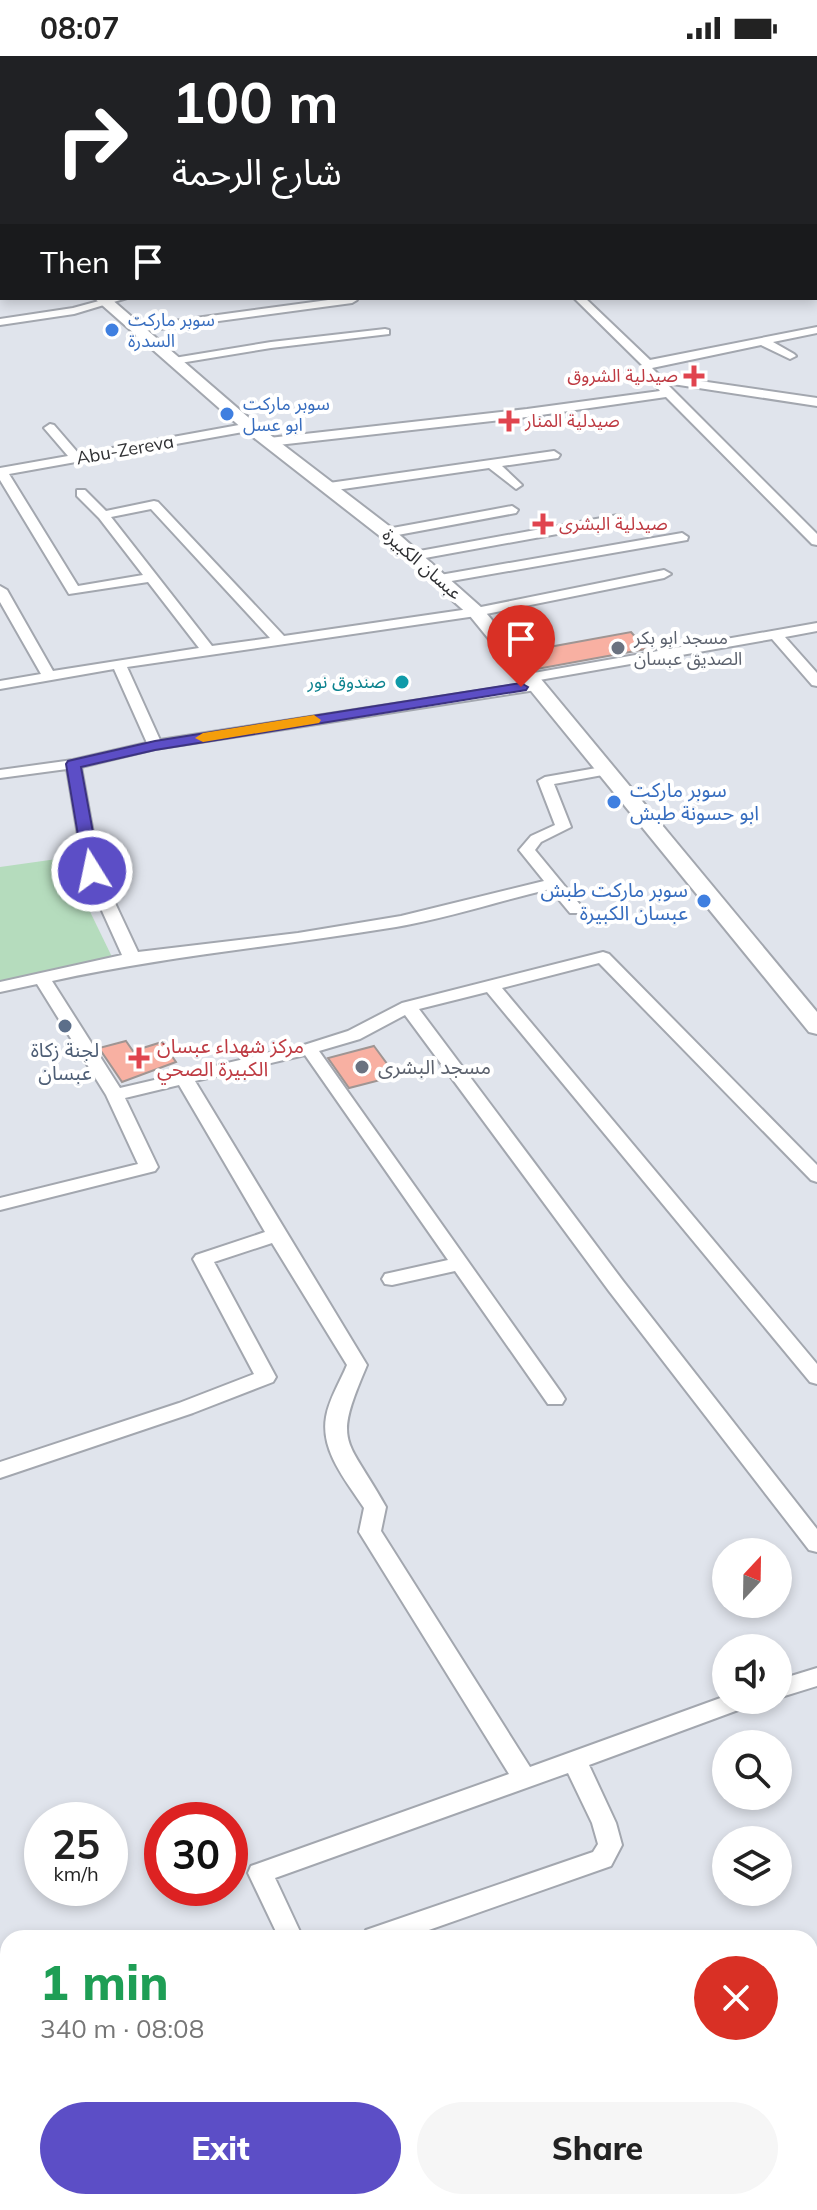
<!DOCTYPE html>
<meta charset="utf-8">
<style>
:root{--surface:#fff;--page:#f6f6f6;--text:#222;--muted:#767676;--accent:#5c4ec6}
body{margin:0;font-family:Mulish,"Noto Sans Arabic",sans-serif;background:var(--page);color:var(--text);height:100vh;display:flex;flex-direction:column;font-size:30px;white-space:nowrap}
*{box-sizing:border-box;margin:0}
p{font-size:26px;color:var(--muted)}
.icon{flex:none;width:44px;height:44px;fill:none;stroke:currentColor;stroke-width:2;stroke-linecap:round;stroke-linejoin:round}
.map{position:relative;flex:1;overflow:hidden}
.side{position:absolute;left:0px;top:1874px;width:818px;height:280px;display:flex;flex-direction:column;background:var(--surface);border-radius:24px 24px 0 0;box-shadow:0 4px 12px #0003}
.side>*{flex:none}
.top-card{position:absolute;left:0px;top:0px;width:818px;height:244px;box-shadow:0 4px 12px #0003;background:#202124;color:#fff;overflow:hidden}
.needle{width:52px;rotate:22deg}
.tools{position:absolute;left:712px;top:1482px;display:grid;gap:16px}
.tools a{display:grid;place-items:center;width:80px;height:80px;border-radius:50%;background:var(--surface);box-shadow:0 4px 12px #0003;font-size:40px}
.speed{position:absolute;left:24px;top:1746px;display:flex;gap:16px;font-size:40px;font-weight:700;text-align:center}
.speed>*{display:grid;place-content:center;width:104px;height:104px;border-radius:50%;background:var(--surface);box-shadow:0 4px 12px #0003;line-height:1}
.speed small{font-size:20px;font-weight:400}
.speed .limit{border:12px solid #d22;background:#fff;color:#111}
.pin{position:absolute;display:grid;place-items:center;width:68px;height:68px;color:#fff;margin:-82px -34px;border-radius:50% 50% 50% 0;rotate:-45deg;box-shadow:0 0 8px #0007}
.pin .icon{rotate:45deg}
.me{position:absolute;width:88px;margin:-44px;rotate:350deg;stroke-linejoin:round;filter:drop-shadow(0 0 6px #0008)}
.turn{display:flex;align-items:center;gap:28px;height:168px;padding:0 40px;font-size:36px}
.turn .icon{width:104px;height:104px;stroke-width:2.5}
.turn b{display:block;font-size:56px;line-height:68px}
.then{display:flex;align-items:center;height:76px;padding:0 40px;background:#0003;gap:16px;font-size:30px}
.round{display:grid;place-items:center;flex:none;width:84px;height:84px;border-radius:42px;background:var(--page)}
.headline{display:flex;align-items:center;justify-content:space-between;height:136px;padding:0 40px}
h1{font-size:48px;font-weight:800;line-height:60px;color:#1e9e55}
.cta{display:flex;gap:16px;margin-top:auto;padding:16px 40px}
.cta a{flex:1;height:92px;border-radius:48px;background:var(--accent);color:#fff;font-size:32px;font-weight:800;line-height:92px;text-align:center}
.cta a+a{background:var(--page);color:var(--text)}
.status{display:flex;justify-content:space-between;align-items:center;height:56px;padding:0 40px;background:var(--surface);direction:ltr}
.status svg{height:22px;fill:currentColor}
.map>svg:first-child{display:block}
.green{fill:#b5dcbd}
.building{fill:#f8b0a2;stroke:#9f9593;stroke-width:2}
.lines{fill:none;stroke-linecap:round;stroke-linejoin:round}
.minor-casing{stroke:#a3a7af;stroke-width:4}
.tertiary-casing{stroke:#a3a7af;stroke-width:4}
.secondary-casing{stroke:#a3a7af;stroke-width:4}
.minor{fill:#fff;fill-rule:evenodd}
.tertiary{fill:#fff;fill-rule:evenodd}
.secondary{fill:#fff;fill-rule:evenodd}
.route{fill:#5c4ec6;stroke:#3c3381;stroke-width:2}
.slow{fill:#f59e0b}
.shop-dot{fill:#3f7fe0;stroke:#fff;stroke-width:3}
.health-dot{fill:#e0444e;stroke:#fff;stroke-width:3}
.worship-dot{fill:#6b7280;stroke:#fff;stroke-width:3}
.culture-dot{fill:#0f9aa8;stroke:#fff;stroke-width:3}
.service-dot{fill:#5c6f8a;stroke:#fff;stroke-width:3}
.labels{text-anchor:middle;stroke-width:8;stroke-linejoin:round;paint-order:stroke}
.far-shop-label{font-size:18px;fill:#366cbe;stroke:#fff;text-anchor:start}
.far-health-label{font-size:18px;fill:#be3a42;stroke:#fff;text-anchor:start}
.far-street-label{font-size:18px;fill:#2f3033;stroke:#fff}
.far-worship-label{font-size:18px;fill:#5b616d;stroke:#fff;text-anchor:start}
.far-culture-label{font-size:18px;fill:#0d838f;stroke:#fff;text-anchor:end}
.shop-label{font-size:20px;fill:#366cbe;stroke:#fff;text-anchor:start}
.health-label{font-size:20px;fill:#be3a42;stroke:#fff;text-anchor:start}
.service-label{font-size:20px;fill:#4e5e75;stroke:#fff}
.worship-label{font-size:20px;fill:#5b616d;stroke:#fff;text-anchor:start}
</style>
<div class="status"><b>08:07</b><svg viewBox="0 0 49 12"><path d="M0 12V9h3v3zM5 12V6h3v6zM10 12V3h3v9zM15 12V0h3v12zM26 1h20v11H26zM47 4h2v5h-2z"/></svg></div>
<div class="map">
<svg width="817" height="2154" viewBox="0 0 817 2154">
<rect width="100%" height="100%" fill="#e0e4ec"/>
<!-- green -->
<path class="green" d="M 64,802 L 113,903 L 0,929 L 0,811 Z"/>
<!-- building -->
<path class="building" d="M 631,576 L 646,593 L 537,613 L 522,596 Z
M 126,985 L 133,995 L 162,986 L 176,1006 L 122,1026 L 99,992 Z
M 374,990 L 396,1020 L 349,1032 L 328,1002 Z"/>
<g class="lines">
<!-- minor casing -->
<g class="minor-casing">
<path id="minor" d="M 225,0 L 236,0 L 237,2 L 226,2 Z
M 416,0 L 427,0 L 428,2 L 417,2 Z
M 0,15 L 2,15 L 2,21 L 0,21 Z
M 0,116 L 2,116 L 2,122 L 0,122 Z
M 816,130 L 817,130 L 817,136 L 816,136 Z
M 816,169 L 817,169 L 817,176 L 816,176 Z
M 110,242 L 127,242 L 74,258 L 0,269 L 0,263 L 73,252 Z
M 343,242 L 357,244 L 352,247 L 137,276 L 131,273 L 137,270 Z
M 574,242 L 585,242 L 650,304 L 817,271 L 817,277 L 773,286 L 794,298 L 796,300 L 790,303 L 761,289 L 652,312 L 659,319 L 817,342 L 817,350 L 666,327 L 817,478 L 817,489 L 812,488 L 666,341 L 527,361 L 269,390 L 263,386 L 269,382 L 527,353 L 660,335 L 642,314 L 642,309 Z
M 385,273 L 389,274 L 389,278 L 271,292 L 174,308 L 168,305 L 174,302 L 271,286 Z
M 250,367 L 256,371 L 254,374 L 9,418 L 78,530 L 143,519 L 99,462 L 77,440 L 77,434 L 85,434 L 106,455 L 154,445 L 158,446 L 284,580 L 476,552 L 664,514 L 671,518 L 664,522 L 476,560 L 127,611 L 160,684 L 536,626 L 543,630 L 536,634 L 155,693 L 81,711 L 100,815 L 138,896 L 298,877 L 401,860 L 544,825 L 519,794 L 531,780 L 555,769 L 538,725 L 545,721 L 608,710 L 615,714 L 608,718 L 554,728 L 571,771 L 541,786 L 535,794 L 582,851 L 584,854 L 582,857 L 570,857 L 550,833 C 499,845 448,862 396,871 C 281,890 166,900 52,925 L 120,1032 L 304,989 L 348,975 L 402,947 L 603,896 L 609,898 L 817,1109 L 817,1126 L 811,1124 L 599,907 L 502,932 L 817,1308 L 817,1328 L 810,1326 L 487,936 L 419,953 L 623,1225 L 817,1473 L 817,1496 L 809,1494 L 609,1235 L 405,959 L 360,983 L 319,995 L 562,1338 L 565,1343 L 562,1348 L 548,1348 L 455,1215 L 392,1229 L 385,1228 L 382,1223 L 385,1218 L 448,1204 L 305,999 L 195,1025 L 367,1309 C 332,1391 346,1379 386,1451 L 381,1475 L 530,1711 L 726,1640 L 726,1644 L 752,1644 L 749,1650 L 589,1709 L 616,1767 L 622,1789 L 611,1810 L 406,1882 L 363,1882 L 366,1874 L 593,1796 L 598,1788 L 592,1767 L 568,1717 L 275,1822 L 303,1882 L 279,1882 L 248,1817 L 251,1810 L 509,1718 L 359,1476 L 364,1452 C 347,1426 320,1395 326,1361 C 329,1343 340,1326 347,1309 L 272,1187 L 214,1206 L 276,1321 L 273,1326 L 193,1357 L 0,1422 L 0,1406 L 179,1347 L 254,1318 L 193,1203 L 196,1199 L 265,1176 L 179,1029 L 125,1042 L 158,1111 L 155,1115 L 0,1154 L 0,1142 L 138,1108 L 106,1039 L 37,928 L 0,936 L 0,926 L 122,899 L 84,815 L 67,713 L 0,722 L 0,714 L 73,704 L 147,687 L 114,613 L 0,633 L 0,625 L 41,618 L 0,546 L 0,530 L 7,534 L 53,615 L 199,592 L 148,526 L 69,538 L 0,424 L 0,412 L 68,400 L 44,372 L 50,368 L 54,369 L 79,398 ZM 151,453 L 270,582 L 212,590 L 111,461 Z
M 554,395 L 560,399 L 558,402 L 502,410 L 522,429 L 516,433 L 489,412 L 329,435 L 323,431 L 329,427 Z
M 512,450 L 518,454 L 516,457 L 387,481 L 381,477 L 387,473 Z
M 618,459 L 623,460 L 623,466 L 414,504 L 407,500 L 414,496 Z
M 682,477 L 688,481 L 687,484 L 440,527 L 433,523 L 440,519 Z
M 817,567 L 817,575 L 785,581 L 817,617 L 817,630 L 812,629 L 772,583 L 528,626 L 521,622 L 528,618 Z
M 817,1612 L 817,1630 L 778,1642 L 778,1624 Z
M 0,1906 L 8,1909 L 8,1948 L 0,1945 Z"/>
</g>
<!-- tertiary casing -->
<g class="tertiary-casing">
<path id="tertiary" d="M 614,0 L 628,0 L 629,2 L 615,2 Z
M 816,74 L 817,74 L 817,80 L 816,80 Z"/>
</g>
<!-- secondary casing -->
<g class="secondary-casing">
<path id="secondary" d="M 0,146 L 2,146 L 2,156 L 0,156 Z
M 94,242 L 110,242 L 256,368 L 393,473 L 482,552 L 817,956 L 817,978 L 809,976 L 470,560 L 381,481 L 244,374 Z"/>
</g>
<!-- minor -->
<use href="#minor" class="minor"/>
<!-- tertiary -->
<use href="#tertiary" class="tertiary"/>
<!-- secondary -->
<use href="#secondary" class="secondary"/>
</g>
<!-- route -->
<path class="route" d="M 521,627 L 528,631 L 526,634 L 155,694 L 81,711 L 100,815 L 92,820 L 84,815 L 66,708 L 68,705 L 155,685 Z"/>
<!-- slow -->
<path class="slow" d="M 314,659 L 321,664 L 319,667 L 203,686 L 195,682 L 203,677 Z"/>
<!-- markers -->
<g class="shop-dot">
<circle cx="112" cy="274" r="8"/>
<circle cx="227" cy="358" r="8"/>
<circle cx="614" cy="746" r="8"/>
<circle cx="704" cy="845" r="8"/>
</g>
<g class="health-dot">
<path d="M690 308h8v8h8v8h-8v8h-8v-8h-8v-8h8z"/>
<path d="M505 353h8v8h8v8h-8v8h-8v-8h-8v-8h8z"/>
<path d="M539 456h8v8h8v8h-8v8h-8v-8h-8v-8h8z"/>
<path d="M135 990h8v8h8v8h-8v8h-8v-8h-8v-8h8z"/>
</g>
<g class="worship-dot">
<circle cx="618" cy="592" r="8"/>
<circle cx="362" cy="1011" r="8"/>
</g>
<circle class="culture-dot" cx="402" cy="626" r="8"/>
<circle class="service-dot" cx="65" cy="970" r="8"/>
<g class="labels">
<!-- far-shop labels -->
<g class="far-shop-label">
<text x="128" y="270">سوبر ماركت<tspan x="128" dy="21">السدرة</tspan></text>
<text x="243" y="354">سوبر ماركت<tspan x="243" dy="21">ابو عسل</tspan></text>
</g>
<!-- far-health labels -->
<g class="far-health-label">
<text x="678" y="326" text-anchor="end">صيدلية الشروق</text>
<text x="525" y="371">صيدلية المنار</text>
<text x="559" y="474">صيدلية البشرى</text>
</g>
<!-- far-street labels -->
<g class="far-street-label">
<text transform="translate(125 394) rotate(-10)" y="6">Abu-Zereva</text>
<text transform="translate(422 508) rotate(41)" y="6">عبسان الكبيرة</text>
</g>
<!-- far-worship labels -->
<g class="far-worship-label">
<text x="634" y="588">مسجد ابو بكر<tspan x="634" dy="21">الصديق عبسان</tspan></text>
</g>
<!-- far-culture labels -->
<g class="far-culture-label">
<text x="386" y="632">صندوق نور</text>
</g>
<!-- shop labels -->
<g class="shop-label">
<text x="630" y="741">سوبر ماركت<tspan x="630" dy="23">ابو حسونة طبش</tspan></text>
<text x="688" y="841" text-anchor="end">سوبر ماركت طبش<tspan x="688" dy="23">عبسان الكبيرة</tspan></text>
</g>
<!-- health labels -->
<g class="health-label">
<text x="157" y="997">مركز شهداء عبسان<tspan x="157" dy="23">الكبيرة الصحي</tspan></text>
</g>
<!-- service labels -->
<g class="service-label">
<text x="65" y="1001">لجنة زكاة<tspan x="65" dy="23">عبسان</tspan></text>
</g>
<!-- worship labels -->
<g class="worship-label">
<text x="378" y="1018">مسجد البشرى</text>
</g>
</g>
</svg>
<div class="tools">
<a><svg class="needle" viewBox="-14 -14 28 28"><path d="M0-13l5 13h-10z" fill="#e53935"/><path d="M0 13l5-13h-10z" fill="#767676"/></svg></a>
<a><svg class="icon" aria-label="sound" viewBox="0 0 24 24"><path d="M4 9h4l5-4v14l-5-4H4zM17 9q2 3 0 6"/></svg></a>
<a><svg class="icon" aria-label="search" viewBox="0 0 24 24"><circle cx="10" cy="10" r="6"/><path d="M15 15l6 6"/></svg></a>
<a><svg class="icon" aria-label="layers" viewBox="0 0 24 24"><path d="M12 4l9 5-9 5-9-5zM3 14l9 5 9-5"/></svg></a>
</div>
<div class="speed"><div>25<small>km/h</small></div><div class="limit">30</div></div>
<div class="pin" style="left:521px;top:631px;background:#d93025"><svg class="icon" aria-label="arrive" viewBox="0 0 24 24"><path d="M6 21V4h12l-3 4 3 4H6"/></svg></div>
<svg class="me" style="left:92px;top:815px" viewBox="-20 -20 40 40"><circle r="17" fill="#5c4ec6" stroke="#fff" stroke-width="3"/><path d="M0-11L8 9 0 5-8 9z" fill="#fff"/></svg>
<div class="top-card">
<div class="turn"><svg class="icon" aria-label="right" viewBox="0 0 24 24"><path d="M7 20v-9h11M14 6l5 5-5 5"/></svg><div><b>100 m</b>شارع الرحمة</div></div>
<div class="then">Then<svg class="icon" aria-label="arrive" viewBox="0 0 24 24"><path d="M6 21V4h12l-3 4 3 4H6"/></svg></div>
</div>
<section class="side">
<div class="headline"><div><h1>1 min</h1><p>340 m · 08:08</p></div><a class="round" style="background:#d93025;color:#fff"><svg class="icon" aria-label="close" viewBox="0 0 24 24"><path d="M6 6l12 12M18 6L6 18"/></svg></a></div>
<div class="cta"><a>Exit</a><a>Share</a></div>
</section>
</div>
